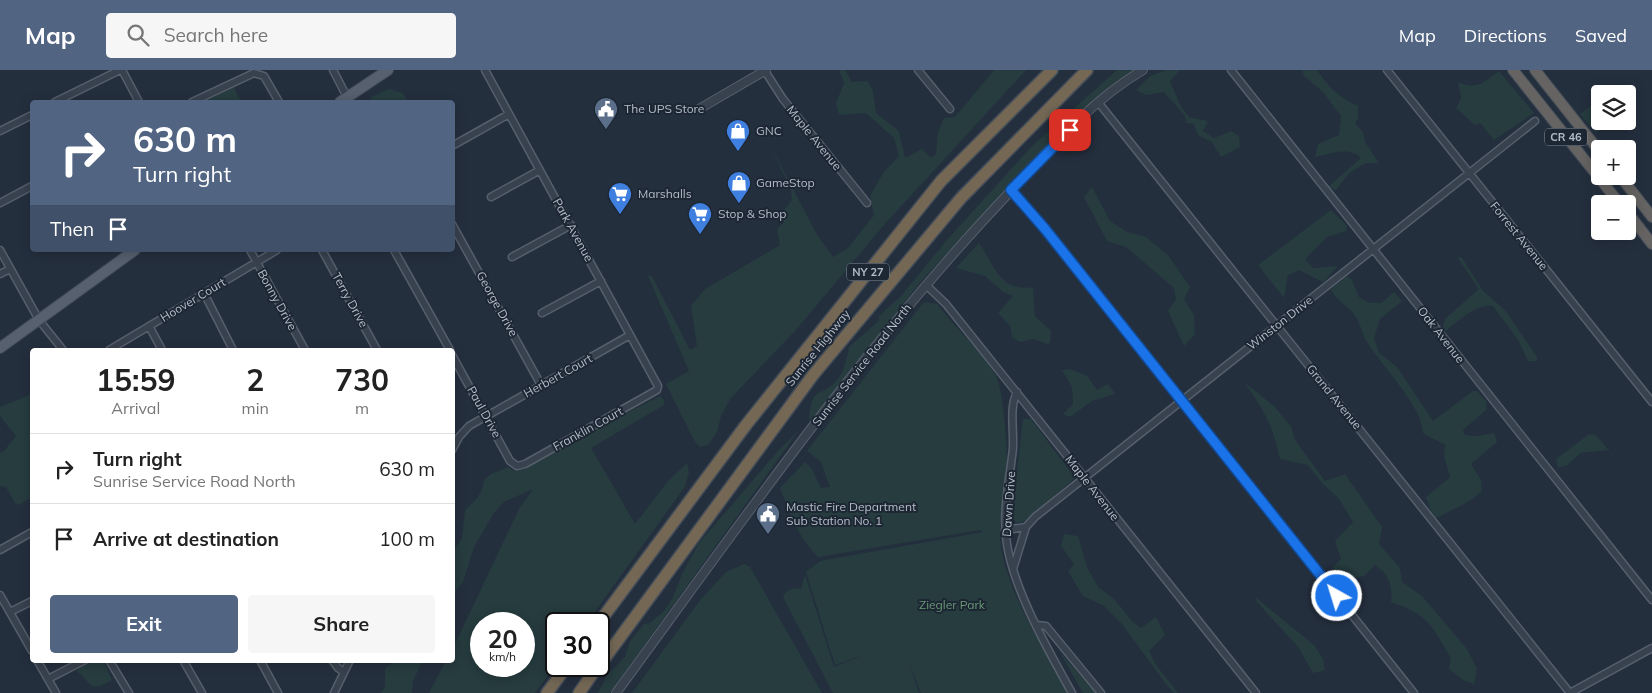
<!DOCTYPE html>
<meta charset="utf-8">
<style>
:root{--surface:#fff;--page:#f6f6f6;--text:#222;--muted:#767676;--line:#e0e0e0;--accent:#516482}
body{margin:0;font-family:Mulish,sans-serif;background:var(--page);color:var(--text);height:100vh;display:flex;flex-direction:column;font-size:19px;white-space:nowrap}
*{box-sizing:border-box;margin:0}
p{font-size:16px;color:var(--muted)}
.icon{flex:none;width:28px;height:28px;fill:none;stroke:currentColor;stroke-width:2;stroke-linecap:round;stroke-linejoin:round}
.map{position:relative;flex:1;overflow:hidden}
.drawer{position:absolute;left:30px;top:278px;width:425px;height:315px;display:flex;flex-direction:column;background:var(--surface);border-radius:5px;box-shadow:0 2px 12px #0003}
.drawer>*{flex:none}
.guide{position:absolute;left:30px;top:30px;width:425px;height:152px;border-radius:5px;box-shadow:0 2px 12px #0003;background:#516482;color:#fff;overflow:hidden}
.controls{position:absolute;left:1591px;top:15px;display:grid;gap:10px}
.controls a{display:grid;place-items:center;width:45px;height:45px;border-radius:5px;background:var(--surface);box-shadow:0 2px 12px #0003;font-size:25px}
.speed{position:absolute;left:470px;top:542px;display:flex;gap:10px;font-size:25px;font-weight:700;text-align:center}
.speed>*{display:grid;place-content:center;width:65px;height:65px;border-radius:50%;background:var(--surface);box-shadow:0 2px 12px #0003;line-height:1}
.speed small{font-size:12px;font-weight:400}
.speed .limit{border:2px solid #111;border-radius:8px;background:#fff;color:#111}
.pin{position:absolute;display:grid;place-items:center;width:42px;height:42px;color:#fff;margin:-21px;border-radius:10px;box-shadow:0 2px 8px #0006}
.me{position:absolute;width:55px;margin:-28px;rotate:321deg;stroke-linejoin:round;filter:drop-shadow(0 0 4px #0008)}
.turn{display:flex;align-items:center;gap:18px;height:105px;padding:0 20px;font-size:22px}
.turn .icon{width:65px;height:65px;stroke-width:2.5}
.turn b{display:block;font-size:35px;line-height:42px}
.then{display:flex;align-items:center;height:48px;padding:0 20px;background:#0003;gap:10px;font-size:19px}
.eta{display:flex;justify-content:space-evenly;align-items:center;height:85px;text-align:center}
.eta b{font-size:30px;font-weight:700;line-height:35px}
.primary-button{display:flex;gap:10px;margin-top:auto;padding:10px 20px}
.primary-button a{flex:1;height:58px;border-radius:5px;background:var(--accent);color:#fff;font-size:20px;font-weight:700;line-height:58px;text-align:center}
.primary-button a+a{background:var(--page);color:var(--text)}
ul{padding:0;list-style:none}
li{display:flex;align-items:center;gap:15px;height:70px;padding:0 20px;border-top:1px solid var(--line)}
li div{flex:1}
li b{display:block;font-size:19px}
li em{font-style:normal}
header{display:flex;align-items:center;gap:30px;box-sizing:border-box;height:70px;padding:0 25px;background:var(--accent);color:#fff}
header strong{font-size:24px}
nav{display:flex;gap:28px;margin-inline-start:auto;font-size:18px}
.search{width:350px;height:45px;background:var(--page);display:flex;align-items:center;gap:12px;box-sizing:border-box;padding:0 18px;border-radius:5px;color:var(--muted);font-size:19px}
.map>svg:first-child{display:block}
.green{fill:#263c3f;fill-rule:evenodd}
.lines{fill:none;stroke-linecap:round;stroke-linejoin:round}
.minor-casing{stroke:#565f6c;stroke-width:9}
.tertiary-casing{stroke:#565f6c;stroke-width:10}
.primary-casing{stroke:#414a57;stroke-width:12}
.trunk-casing{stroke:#434c59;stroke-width:12}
.motorway-casing{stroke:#434c59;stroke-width:14}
.minor{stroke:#38414e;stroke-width:6}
.tertiary{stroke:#38414e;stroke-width:8}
.primary{stroke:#56606e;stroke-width:10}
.trunk{stroke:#656462;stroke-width:10}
.motorway{stroke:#746855;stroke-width:11}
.route-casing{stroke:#114b97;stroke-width:12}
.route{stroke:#1a73e8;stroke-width:9}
.labels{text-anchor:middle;stroke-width:4;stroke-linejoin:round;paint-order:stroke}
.shield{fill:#1d2633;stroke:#878f9c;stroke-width:1}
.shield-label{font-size:11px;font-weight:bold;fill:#b4bcc9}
.poi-label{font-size:12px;fill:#b4bcc9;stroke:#1d2633;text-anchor:start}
.street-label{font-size:12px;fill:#b4bcc9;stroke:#1d2633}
.park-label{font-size:12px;fill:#6b9a76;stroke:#1d2633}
</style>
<header>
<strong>Map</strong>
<div class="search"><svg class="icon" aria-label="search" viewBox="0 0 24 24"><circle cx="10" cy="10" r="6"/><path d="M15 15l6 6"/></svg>Search here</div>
<nav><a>Map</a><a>Directions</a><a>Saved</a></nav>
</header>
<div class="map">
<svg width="1652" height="623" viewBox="0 0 1652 623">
<rect width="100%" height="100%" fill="#242f3e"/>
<!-- green -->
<path class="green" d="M 839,0 L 845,0 L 852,12 L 867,11 L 873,21 L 876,43 L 899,61 L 905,88 L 922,79 L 931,88 L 936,84 L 938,62 L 944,48 L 955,47 L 994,0 L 1026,0 L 883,156 L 795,261 L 731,328 L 721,346 L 717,362 L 708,375 L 700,377 L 695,372 L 666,314 L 689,301 L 648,206 L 652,206 L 690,280 L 697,276 L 691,236 L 705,219 L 780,175 L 777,159 L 784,152 L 784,140 L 792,130 L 791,120 L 769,73 L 816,163 L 833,187 L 848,178 L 874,145 L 870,126 L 883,103 L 899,86 L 894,68 L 866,43 L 839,45 L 836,33 L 844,13 Z
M 1117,0 L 1135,0 L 1079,42 L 1019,105 L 923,209 L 811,351 L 809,348 C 812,313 822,329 837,310 C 844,301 847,289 849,277 L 879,251 L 879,246 L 901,226 L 946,171 L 1033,75 Z
M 1166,0 L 1180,0 L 1170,11 L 1180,35 L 1189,47 L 1208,51 L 1203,61 L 1214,68 L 1231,61 L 1239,66 L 1240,77 L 1221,87 L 1212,72 L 1198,65 L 1194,54 L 1186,53 L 1185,46 L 1164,22 L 1146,25 L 1136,20 L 1150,6 Z
M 1302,0 L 1317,0 C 1328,17 1340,28 1358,36 L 1358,48 L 1355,53 L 1363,62 L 1365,72 L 1379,93 L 1366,93 L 1349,103 L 1336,120 L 1328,117 L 1361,88 C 1349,76 1330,84 1315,87 L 1318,74 L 1339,65 L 1341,46 L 1323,22 L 1304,6 Z
M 1499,1 L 1534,43 L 1494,70 L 1480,53 L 1475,55 L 1456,38 L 1461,28 L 1458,12 C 1476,21 1484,12 1499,1 Z
M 234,17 L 241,32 L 202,32 Z
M 389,19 L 403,23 L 408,32 L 370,32 L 371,27 Z
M 1600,29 L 1600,51 L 1611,51 L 1596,63 L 1580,44 Z
M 1092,117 L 1110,151 L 1127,162 L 1146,167 L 1168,185 L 1190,217 L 1184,229 L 1194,245 L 1195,264 L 1184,276 L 1168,241 L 1176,229 L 1174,218 L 1126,177 L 1107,171 L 1084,127 Z
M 1331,140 L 1347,156 L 1346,161 L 1327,167 L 1305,189 L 1313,198 L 1338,196 L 1323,212 L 1299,200 L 1288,205 L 1284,228 L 1258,195 Z
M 979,173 C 995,197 1000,222 1033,217 L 1035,246 L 1051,261 L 1050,273 L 1047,274 L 1034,269 L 1020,272 L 1012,267 L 1010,256 L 998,243 L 1013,226 L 1003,222 L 985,206 L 956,198 Z
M 1457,187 L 1462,188 L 1483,221 L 1505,240 L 1537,287 L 1537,291 L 1528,291 L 1518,270 L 1493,236 C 1475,234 1460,250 1446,261 L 1442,258 L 1446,248 L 1479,219 Z
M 1347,206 L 1352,210 L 1359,227 L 1370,233 L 1381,233 L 1394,222 L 1402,231 L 1380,249 L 1374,268 L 1379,283 L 1397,297 L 1433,351 L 1473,321 L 1477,321 L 1487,332 L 1486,340 L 1463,360 L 1465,365 L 1477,366 L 1494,363 L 1497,372 L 1471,394 L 1481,410 L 1482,421 C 1470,433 1452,439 1437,448 L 1431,441 L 1426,427 L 1450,407 L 1444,386 L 1445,375 L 1423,363 C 1422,335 1382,297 1367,272 C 1362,264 1361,255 1356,247 C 1350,236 1336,232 1331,219 Z
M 927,232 L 937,234 C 955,257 979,279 995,304 C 1004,319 1007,378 1007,397 C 1006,427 996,454 1002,483 C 1013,534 1044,579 1070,623 L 921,623 L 908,590 L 919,623 L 833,623 L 783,527 L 786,522 L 794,518 L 801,519 L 805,505 L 834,597 L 863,585 L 835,595 L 806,502 L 820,491 L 983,462 L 980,460 L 818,487 C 798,467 790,444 780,418 L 805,392 L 812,399 L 821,418 L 830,417 L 821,392 L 807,381 L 923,233 Z
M 1070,299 L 1087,306 L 1097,320 L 1108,314 L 1115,324 L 1092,331 L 1070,347 L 1063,344 L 1073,334 L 1072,317 L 1062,300 Z
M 1244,312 L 1274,336 L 1291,356 L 1295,370 L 1325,411 L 1345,404 L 1382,457 L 1379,474 L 1400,498 L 1402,512 L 1422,526 L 1467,579 L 1477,599 L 1474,614 L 1463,610 L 1449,599 L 1451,588 C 1431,555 1429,545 1391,532 C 1393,516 1389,504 1375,495 L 1364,506 L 1336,513 L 1333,497 L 1341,489 L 1335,471 L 1353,452 L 1339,429 L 1322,413 L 1308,395 L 1280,389 C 1272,353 1265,342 1244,312 Z
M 32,324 L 32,427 L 19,435 L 15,433 L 6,417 L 0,416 L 0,383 L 4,381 L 16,366 L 0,346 L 0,337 Z
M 660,326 L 664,330 L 664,335 L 591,378 L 635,454 L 668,411 L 687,393 L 689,403 L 684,418 L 586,554 L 556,554 L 556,595 L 535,623 L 429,623 L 446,590 L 452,590 L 453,578 L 519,439 L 533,419 L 504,432 L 494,443 L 474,477 L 463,512 L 453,524 L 453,482 L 462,468 L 465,440 C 475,431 483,424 484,410 L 491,404 L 508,397 L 514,401 ZM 481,554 L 524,554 L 524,596 L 481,596 Z
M 1023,349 L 1031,349 L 1075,408 L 1025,451 L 1016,453 L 1012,446 Z
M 799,360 L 610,623 L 598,623 L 607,605 L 625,587 L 630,571 L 644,554 L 650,553 L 664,541 L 673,527 L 682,504 L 699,473 L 777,382 Z
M 1595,364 L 1636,412 L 1608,380 L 1581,383 L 1567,395 L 1558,398 L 1556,389 L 1588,365 Z
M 1064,464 L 1078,466 L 1087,497 L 1098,517 L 1114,529 L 1133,552 L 1141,558 L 1156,547 L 1165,565 L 1149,581 L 1156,595 L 1178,623 L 1174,623 L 1166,614 L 1122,554 L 1104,536 L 1083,526 L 1068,501 L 1074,494 L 1061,476 Z
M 744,494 L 750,497 L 822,623 L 632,623 L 701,529 L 726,502 Z
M 1255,527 L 1314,575 L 1323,589 L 1325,600 L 1313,603 L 1298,577 L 1257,532 Z
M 1059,581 L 1096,623 L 1083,623 Z
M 93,590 L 103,590 L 112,610 L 100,616 L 92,616 L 77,601 L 81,596 Z
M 396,590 L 423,590 L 413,611 L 412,623 L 381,623 L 385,617 L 385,599 Z"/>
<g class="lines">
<!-- minor casing -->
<g class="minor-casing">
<path id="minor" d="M 122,0 L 139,32
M 333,0 L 347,27
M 918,0 L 950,39
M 1231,0 L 1652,530
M 1387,0 L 1652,332
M 765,1 L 783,29 L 867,133
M 55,32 L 120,0
M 192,32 L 254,3 L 264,6 L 279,32
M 1098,32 L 1570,623
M 0,61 L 32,45
M 452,76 L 509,44
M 1011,120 L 1045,159 L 1414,623
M 491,127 L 540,100
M 0,133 L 32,116
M 452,154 L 541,315
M 0,180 L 39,250 L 63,280
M 250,180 L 305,280
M 322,180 L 377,280
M 394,180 L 450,280
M 512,187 L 571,155
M 0,204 L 10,199
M 926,215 L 946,234 L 1256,623
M 204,223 L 233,280
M 542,243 L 601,211
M 149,256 L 162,280
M 109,280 L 277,180
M 452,285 L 510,391 L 517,396 L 525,394 L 657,320 L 658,316 L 485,0
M 1017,322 C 1009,337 1014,361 1013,378 C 1010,407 1003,437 1006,466 C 1010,514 1048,580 1072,623
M 452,380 L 459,367 L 469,356 L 630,265
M 1005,460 L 1026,457
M 0,480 L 32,462
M 1013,499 L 1026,457 L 1035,447 L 1535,51
M 0,525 L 32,581
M 10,542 L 32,531
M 1037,555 L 1046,556 L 1101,623
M 37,590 L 56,623
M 109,590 L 129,623
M 183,590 L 202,623
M 260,590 L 278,623
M 332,590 L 338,598 L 344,602
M 48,609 L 85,590
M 334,623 L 350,590
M 1570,623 L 1652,578"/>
</g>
<!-- tertiary casing -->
<g class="tertiary-casing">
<path id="tertiary" d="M 699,39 L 766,0
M 616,623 C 741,453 862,278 1007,125 C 1049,80 1090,31 1143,0"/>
</g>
<!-- primary casing -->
<g class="primary-casing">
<path id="primary" d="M 340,32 L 388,0
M 0,278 L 135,180"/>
</g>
<!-- trunk casing -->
<g class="trunk-casing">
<path id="trunk" d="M 1513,0 L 1620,134
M 1535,0 L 1600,82
M 1620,106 L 1652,147
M 1628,143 L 1652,174"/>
</g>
<!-- motorway casing -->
<g class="motorway-casing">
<path id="motorway" d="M 598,554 L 746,355 L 941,111 L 1052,0
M 599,596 L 813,305 L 961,128 L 1087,0
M 547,623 L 567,596
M 579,623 L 598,596"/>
</g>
<!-- minor -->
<use href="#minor" class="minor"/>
<!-- tertiary -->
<use href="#tertiary" class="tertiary"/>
<!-- primary -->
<use href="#primary" class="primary"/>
<!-- trunk -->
<use href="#trunk" class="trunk"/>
<!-- motorway -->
<use href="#motorway" class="motorway"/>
</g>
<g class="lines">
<!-- route casing -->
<g class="route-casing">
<path id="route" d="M 1070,60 L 1011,120 L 1045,159 L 1337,526"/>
</g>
<!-- route -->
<use href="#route" class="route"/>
</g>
<!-- icons -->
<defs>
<g id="civic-pin" transform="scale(1.25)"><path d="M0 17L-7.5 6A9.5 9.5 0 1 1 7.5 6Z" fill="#5c6f8a" stroke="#1d2633"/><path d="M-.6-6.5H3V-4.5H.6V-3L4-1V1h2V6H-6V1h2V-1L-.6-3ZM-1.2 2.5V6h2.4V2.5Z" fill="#fff"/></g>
<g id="shop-pin" transform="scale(1.25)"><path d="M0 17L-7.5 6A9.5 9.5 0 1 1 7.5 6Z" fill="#3f7fe0" stroke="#1d2633"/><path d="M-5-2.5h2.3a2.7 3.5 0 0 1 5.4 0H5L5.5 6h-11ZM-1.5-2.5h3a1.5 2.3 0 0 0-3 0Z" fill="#fff"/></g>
<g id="supermarket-pin" transform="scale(1.25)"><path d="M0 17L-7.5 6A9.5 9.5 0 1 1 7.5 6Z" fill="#3f7fe0" stroke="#1d2633"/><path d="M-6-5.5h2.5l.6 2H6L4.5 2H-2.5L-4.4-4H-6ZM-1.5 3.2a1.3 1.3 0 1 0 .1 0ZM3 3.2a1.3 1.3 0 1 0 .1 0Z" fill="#fff"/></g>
</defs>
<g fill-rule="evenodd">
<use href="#civic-pin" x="606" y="39"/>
<use href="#shop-pin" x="738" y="61"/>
<use href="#shop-pin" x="739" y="113"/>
<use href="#supermarket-pin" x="620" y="124"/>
<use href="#supermarket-pin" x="700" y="144"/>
<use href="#civic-pin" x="768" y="444"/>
</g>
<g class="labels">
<!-- shield labels -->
<g class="shield">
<rect x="1545" y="58.5" width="42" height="17" rx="4"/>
<rect x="847" y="193.5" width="42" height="17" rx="4"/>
</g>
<g class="shield-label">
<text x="1566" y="71">CR 46</text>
<text x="868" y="206">NY 27</text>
</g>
<!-- poi labels -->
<g class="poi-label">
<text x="624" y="43">The UPS Store</text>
<text x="756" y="65">GNC</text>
<text x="756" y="117">GameStop</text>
<text x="638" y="128">Marshalls</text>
<text x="718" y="148">Stop &amp; Shop</text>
<text x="786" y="441">Mastic Fire Department<tspan x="786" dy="14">Sub Station No. 1</tspan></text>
</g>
<!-- street labels -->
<g class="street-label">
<text transform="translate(814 68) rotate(51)" y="4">Maple Avenue</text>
<text transform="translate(573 160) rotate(61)" y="4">Park Avenue</text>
<text transform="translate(1519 166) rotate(51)" y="4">Forrest Avenue</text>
<text transform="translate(193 230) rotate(-31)" y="4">Hoover Court</text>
<text transform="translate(277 230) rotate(61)" y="4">Bonny Drive</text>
<text transform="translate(350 230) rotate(61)" y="4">Terry Drive</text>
<text transform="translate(497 234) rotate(61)" y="4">George Drive</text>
<text transform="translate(1280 253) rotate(-38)" y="4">Winston Drive</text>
<text transform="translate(1441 265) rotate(52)" y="4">Oak Avenue</text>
<text transform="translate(818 278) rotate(-51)" y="4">Sunrise Highway</text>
<text transform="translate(862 295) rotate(-52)" y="4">Sunrise Service Road North</text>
<text transform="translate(558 306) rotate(-29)" y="4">Herbert Court</text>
<text transform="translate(1334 327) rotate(51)" y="4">Grand Avenue</text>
<text transform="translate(484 342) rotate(61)" y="4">Paul Drive</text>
<text transform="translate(588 359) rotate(-29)" y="4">Franklin Court</text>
<text transform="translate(1092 418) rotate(52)" y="4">Maple Avenue</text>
<text transform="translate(1009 434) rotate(-86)" y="4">Dawn Drive</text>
</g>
<!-- park labels -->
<g class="park-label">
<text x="952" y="539">Ziegler Park</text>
</g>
</g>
</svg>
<div class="controls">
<a><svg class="icon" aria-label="layers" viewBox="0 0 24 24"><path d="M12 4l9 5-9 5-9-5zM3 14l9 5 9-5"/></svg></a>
<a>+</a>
<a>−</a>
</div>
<div class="speed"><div>20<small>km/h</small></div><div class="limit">30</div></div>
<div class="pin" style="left:1070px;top:60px;background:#d93025"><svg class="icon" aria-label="arrive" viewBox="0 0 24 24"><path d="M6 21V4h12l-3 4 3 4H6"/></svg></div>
<svg class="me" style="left:1337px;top:526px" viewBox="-20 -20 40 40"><circle r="17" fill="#1a73e8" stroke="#fff" stroke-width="3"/><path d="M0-11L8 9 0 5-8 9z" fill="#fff"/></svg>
<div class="guide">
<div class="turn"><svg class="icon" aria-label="right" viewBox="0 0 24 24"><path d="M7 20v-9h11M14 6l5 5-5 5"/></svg><div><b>630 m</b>Turn right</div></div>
<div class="then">Then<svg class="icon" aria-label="arrive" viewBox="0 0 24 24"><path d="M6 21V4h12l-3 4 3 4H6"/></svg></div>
</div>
<section class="drawer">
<div class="eta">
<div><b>15:59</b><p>Arrival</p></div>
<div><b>2</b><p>min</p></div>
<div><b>730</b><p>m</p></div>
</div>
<ul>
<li><svg class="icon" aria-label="right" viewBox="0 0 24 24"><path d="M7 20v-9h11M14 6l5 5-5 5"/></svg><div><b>Turn right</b><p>Sunrise Service Road North</p></div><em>630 m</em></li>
<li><svg class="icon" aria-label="arrive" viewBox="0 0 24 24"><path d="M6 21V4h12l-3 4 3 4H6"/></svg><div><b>Arrive at destination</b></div><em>100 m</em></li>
</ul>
<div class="primary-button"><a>Exit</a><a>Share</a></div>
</section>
</div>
